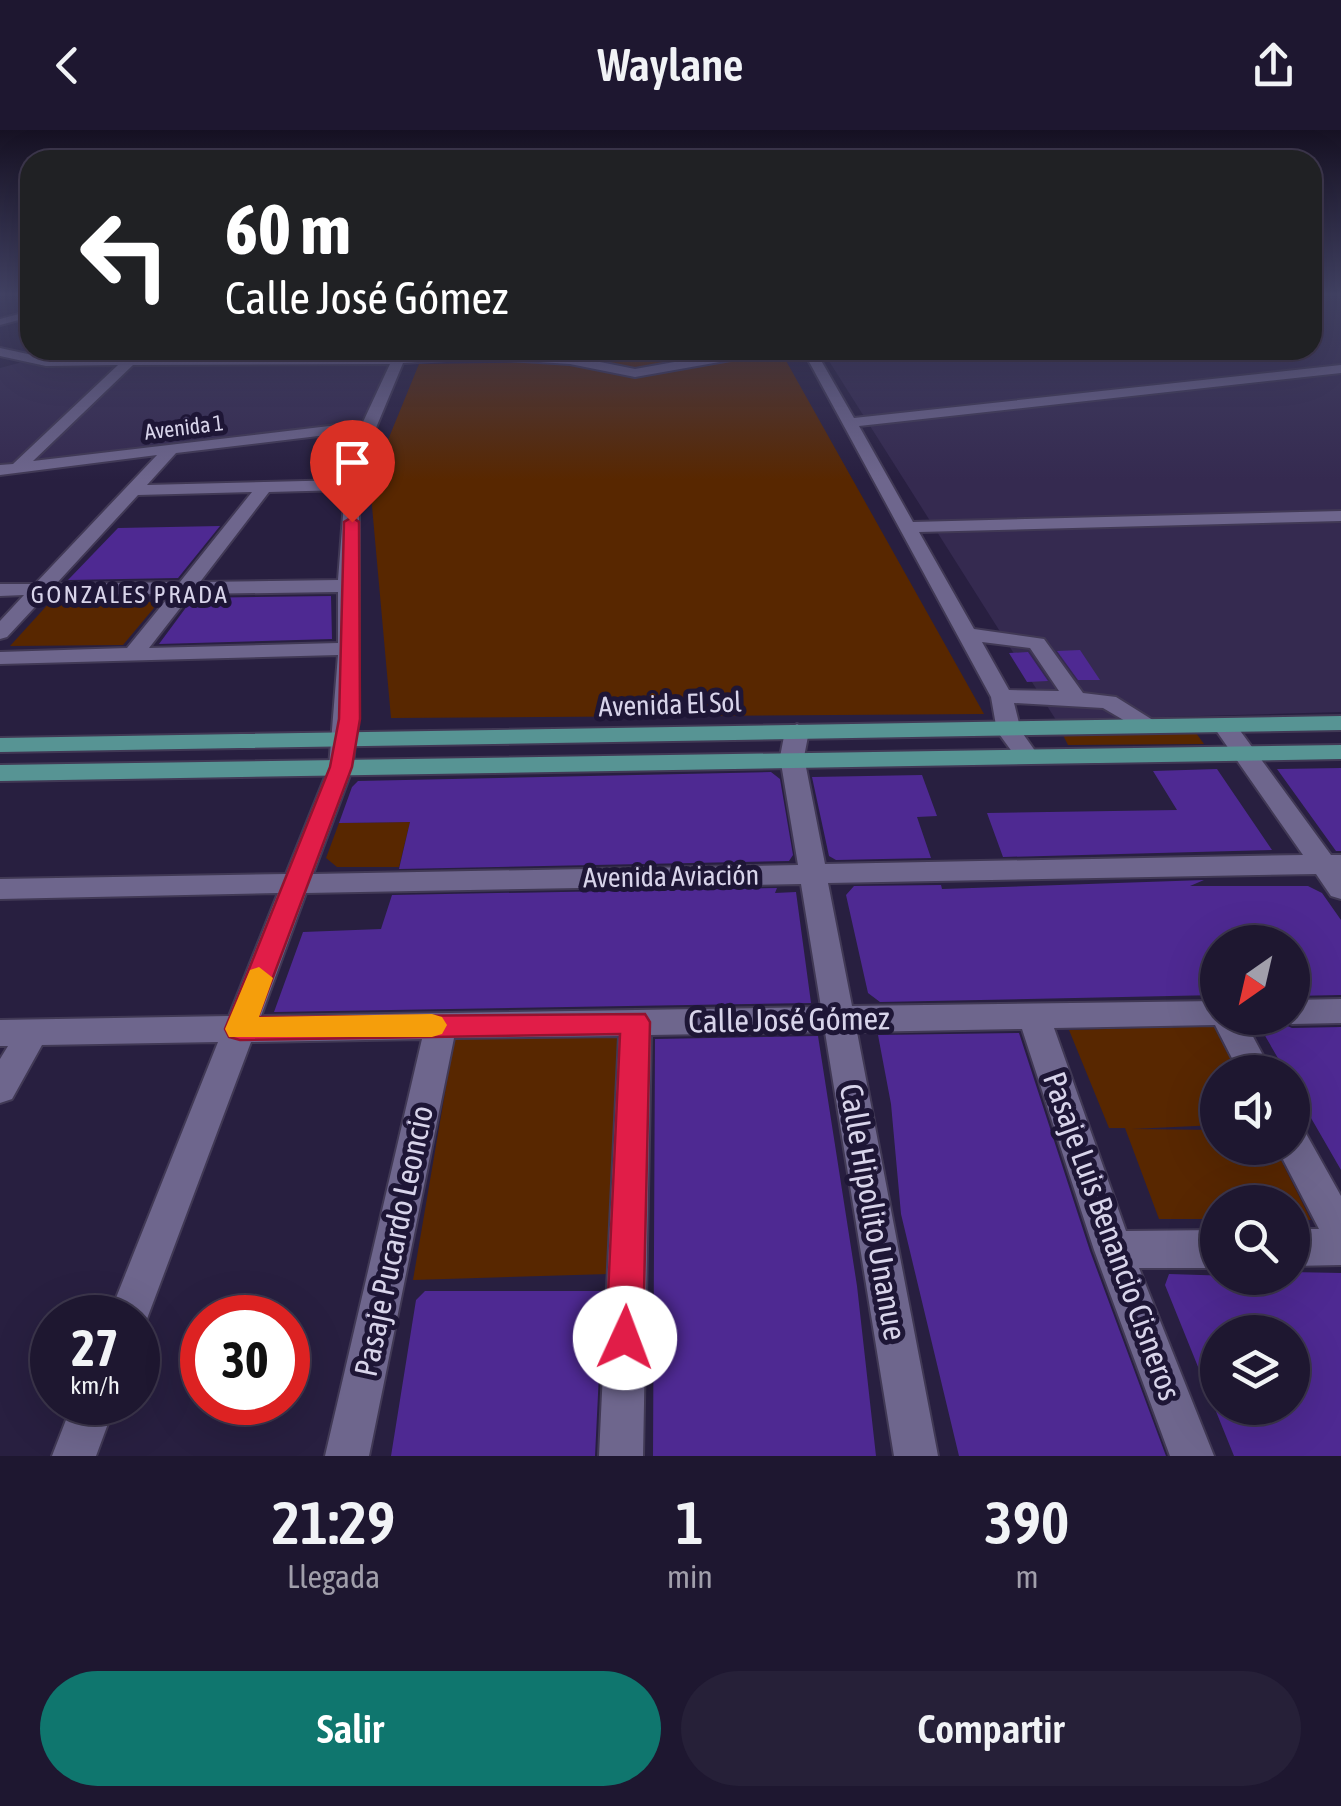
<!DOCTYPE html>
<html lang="es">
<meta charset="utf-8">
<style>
:root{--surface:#1e1730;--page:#262038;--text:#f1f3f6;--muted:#a19fab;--line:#3c364c;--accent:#0f766e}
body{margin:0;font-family:"Asap Condensed",sans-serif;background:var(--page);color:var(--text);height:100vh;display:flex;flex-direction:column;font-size:38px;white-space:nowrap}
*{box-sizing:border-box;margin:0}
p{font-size:32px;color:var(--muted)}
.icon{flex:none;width:55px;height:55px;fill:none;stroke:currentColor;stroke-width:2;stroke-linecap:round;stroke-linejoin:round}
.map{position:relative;height:1326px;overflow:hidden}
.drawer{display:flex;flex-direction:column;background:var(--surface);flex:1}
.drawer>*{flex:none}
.hud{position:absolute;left:20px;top:20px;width:1302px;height:210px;border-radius:30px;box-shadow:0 10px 40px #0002,0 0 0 2px var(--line);background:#202124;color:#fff;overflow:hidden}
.needle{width:65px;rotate:214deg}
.fabs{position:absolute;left:1200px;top:795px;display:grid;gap:20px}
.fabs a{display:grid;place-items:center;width:110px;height:110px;border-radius:50%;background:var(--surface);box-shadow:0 10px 40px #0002,0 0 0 2px var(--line);font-size:50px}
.speed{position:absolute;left:30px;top:1165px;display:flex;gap:20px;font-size:50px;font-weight:700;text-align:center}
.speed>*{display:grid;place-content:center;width:130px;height:130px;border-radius:50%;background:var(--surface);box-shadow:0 10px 40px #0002,0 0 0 2px var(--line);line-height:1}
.speed small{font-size:25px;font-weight:400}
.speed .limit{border:15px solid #d22;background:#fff;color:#111}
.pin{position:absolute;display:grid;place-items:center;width:85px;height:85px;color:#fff;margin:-102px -42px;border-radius:50% 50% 50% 0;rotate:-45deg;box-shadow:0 0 10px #0007}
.pin .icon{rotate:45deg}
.me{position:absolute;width:110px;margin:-55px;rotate:2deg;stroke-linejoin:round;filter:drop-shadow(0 0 8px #0008)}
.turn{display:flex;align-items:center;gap:35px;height:210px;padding:0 40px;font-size:45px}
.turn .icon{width:130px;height:130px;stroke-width:2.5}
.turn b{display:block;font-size:70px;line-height:85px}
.eta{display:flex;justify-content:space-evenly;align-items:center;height:170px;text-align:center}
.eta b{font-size:60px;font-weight:600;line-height:70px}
.action{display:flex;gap:20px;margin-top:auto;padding:20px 40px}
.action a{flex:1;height:115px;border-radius:60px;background:var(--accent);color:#fff;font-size:40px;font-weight:600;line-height:115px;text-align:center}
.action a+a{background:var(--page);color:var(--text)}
header{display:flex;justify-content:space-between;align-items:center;height:130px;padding:0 40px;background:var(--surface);font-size:45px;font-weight:600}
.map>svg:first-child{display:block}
.built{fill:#352a50}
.green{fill:#582700}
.building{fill:#4e2992;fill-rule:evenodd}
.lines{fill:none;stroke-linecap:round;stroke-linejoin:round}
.minor-casing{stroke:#413955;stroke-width:4}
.major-casing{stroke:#413955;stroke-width:4}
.minor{fill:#6e668d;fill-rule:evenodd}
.major{fill:#579494;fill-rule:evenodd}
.route{fill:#e11d48;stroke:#92132f;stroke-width:2.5}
.slow{fill:#f59e0b}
.labels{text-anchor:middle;stroke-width:10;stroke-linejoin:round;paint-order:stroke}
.far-street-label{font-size:22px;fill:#d8d4ea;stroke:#1e1636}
.far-neighbourhood-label{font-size:25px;letter-spacing:2.5px;fill:#d8d4ea;stroke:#1e1636}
.street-label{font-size:28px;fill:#d8d4ea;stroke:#1e1636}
.near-street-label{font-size:32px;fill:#d8d4ea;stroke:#1e1636}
</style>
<header><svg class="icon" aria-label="back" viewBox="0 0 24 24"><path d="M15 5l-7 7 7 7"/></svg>Waylane<svg class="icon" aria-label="share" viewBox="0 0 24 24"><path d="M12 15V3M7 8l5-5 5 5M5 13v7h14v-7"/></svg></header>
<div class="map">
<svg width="1341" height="1326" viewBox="0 0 1341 1326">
<rect width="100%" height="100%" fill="#281f40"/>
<!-- built -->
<path class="built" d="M 1313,164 L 1341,164 L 1341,582 L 1056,590 L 822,220 L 1312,220 Z
M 67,220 L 399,220 L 367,290 L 11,334 L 0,345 L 0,238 Z"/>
<!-- green -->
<path class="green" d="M 785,229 L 984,584 L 391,588 L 370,354 L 419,234 Z
M 51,471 L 159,472 L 123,515 L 10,516 Z
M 1062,603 L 1196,603 L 1204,614 L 1068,615 Z
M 410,692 L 399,737 L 337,737 L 326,728 L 339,693 Z
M 1218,896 L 1243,942 L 1218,942 L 1217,995 L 1132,999 L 1217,1000 L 1218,1018 L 1275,1018 L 1311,1090 L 1293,1090 L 1292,1072 L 1218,1072 L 1217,1089 L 1159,1089 L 1125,998 L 1109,998 L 1069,900 Z
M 455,904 L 623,905 L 609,1144 L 413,1150 Z"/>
<!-- building -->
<path class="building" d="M 220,396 L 178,448 L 68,450 L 118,398 Z
M 331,466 L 332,509 L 159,514 L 193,468 Z
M 1080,520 L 1100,550 L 1078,550 L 1057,521 Z
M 1028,522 L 1048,551 L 1027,552 L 1009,523 Z
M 1341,638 L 1341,721 L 1336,721 L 1277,639 Z
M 1217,639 L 1272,720 L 1003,727 L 987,683 L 1177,680 L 1153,641 Z
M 771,642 L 780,649 L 793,725 L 789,731 L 399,739 L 410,692 L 339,693 L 352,657 L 358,651 Z
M 922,645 L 937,686 L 917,687 L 931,728 L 836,730 L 829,726 L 812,647 Z
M 1204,750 L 1190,756 L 1308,756 L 1322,763 L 1341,790 L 1341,865 L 1292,866 L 1292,812 L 1218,812 L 1218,865 L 880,872 L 868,863 L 846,765 L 854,756 L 941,755 L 942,759 Z
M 777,758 L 775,763 L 796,762 L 811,873 L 274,882 L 303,802 L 381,799 L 392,765 Z
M 1257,892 L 1278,892 L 1292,898 L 1341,897 L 1341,1040 L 1292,955 L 1292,942 L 1286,942 Z
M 1019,903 L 1090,1121 L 1166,1326 L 959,1326 L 901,1084 L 891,974 L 878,905 Z
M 818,906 L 857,1156 L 876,1326 L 653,1326 L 655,909 Z
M 1292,1142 L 1341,1143 L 1341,1326 L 1234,1326 L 1165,1155 L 1169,1144 L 1292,1148 ZM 1218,1202 L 1292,1202 L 1292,1278 L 1218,1278 Z
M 425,1161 L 603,1161 L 595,1326 L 391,1326 L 416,1170 Z"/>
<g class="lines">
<!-- minor casing -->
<g class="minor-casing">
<path id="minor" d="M 30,181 L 30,187 L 0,195 L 0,189 Z
M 0,218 L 46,228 L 394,226 L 397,220 L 409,220 L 406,226 L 476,220 L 570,226 L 635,239 L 742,220 L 815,220 L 854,288 L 1341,235 L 1341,243 L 859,296 L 913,392 L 1341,381 L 1341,391 L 919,402 L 974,499 L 1044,509 L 1083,563 L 1116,567 L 1164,597 L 1160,602 L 1144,602 L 1103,578 L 1014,573 L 1021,601 L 1038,625 L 1026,632 L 1018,630 L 997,601 L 991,567 L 806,226 L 742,228 L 635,247 L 570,234 L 476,228 L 403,233 L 373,305 L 359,371 L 359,561 L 353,637 L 313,744 L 798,735 L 780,627 L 785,601 L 797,594 L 809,601 L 804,627 L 825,734 L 1303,725 L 1213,596 L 1217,591 L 1233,591 L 1331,725 L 1341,725 L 1341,769 L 1331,766 L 1316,744 L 828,753 L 852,876 L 1218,871 L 1218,888 L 1243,888 L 1272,942 L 1239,942 L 1215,895 L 1054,898 L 1126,1101 L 1218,1100 L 1218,1138 L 1139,1138 L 1214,1326 L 1170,1326 L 1094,1120 L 1022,899 L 857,902 L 938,1326 L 894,1326 L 825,902 L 651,905 L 643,1326 L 599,1326 L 619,906 L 454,908 L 369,1326 L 325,1326 L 422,909 L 251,912 L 142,1202 L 138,1204 L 138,1188 L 108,1188 L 218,912 L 42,915 L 12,969 L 0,973 L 0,929 L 8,916 L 0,916 L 0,890 L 229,886 L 278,763 L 0,769 L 0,749 L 286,744 L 329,637 L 338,525 L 0,534 L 0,522 L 127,518 L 171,464 L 46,465 L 7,507 L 0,509 L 0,491 L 24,465 L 0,466 L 0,454 L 35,454 L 157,325 L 0,345 L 0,335 L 13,334 L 118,235 L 46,236 L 0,226 ZM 390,234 L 363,292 L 33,331 L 133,235 ZM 360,301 L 346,350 L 147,355 L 176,323 ZM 345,360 L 338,450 L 200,452 L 269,362 ZM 252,362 L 180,452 L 56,454 L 138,365 ZM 338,462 L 338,513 L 149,518 L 191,464 ZM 982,512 L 1030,518 L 1059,561 L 1009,560 ZM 801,754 L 821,877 L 261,886 L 306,763 Z
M 1341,869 L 1341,893 L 1292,894 L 1279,888 L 1292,888 L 1292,870 Z
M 1292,996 L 1304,1000 L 1341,1066 L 1341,1135 L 1292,1136 L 1292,1099 L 1319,1099 L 1277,1018 L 1292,1018 Z
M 73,1272 L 116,1272 L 96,1326 L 52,1326 Z"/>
</g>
<!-- major casing -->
<g class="major-casing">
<path id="major" d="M 1341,586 L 1341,600 L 0,622 L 0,608 Z
M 1341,615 L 1341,629 L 0,651 L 0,635 Z"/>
</g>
<!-- minor -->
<use href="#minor" class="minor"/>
<!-- major -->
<use href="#major" class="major"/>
</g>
<!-- sky -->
<linearGradient id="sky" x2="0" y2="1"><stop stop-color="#161123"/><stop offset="0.47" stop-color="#424264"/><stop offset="1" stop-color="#424264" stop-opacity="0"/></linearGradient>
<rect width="1341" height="350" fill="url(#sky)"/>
<!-- route -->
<path class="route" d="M 352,387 L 359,392 L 360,589 L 352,637 L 258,887 L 645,884 L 650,892 L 643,1208 L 638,1221 L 625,1226 L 612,1221 L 606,1208 L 620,904 L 240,910 L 229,907 L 225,899 L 330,637 L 339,589 L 344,392 Z"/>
<!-- slow -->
<path class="slow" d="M 259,837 L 273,848 L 259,887 L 432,884 L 442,887 L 447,895 L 442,904 L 432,907 L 229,907 L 225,899 L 250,840 Z"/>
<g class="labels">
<!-- far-street labels -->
<g class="far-street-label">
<text transform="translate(184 297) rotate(-7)" y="8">Avenida 1</text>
</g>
<!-- far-neighbourhood labels -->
<g class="far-neighbourhood-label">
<text x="130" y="473">GONZALES PRADA</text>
</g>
<!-- street labels -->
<g class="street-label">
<text transform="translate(670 574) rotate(-2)" y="10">Avenida El Sol</text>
<text transform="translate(671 746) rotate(-1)" y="10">Avenida Aviación</text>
</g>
<!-- near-street labels -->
<g class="near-street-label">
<text transform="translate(789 890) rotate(-1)" y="11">Calle José Gómez</text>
<text transform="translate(873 1082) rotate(80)" y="11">Calle Hipolito Unanue</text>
<text transform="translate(1112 1106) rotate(70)" y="11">Pasaje Luis Benancio Cisneros</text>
<text transform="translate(394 1111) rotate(-78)" y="11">Pasaje Pucardo Leoncio</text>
</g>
</g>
</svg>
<div class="fabs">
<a><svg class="needle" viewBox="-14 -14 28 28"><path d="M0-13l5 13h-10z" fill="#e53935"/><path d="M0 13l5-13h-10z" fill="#a19fab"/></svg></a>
<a><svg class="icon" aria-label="sound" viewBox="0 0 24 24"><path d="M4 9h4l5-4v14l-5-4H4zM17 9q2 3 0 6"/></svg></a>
<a><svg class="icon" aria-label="search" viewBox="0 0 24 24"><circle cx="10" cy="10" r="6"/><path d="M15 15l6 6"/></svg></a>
<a><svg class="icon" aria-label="layers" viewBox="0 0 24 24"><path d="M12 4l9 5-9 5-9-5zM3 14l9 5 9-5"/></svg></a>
</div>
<div class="speed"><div>27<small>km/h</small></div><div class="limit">30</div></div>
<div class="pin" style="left:352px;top:392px;background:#d93025"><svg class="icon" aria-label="arrive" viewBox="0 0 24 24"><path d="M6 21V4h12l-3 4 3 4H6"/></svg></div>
<svg class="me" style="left:625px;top:1208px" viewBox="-20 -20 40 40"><circle r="19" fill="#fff"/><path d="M0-13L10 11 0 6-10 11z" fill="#e11d48"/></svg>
<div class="hud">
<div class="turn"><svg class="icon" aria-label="left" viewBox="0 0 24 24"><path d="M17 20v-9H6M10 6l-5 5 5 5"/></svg><div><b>60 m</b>Calle José Gómez</div></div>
</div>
</div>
<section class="drawer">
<div class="eta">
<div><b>21:29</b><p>Llegada</p></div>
<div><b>1</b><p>min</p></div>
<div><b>390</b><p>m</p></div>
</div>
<div class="action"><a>Salir</a><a>Compartir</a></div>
</section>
